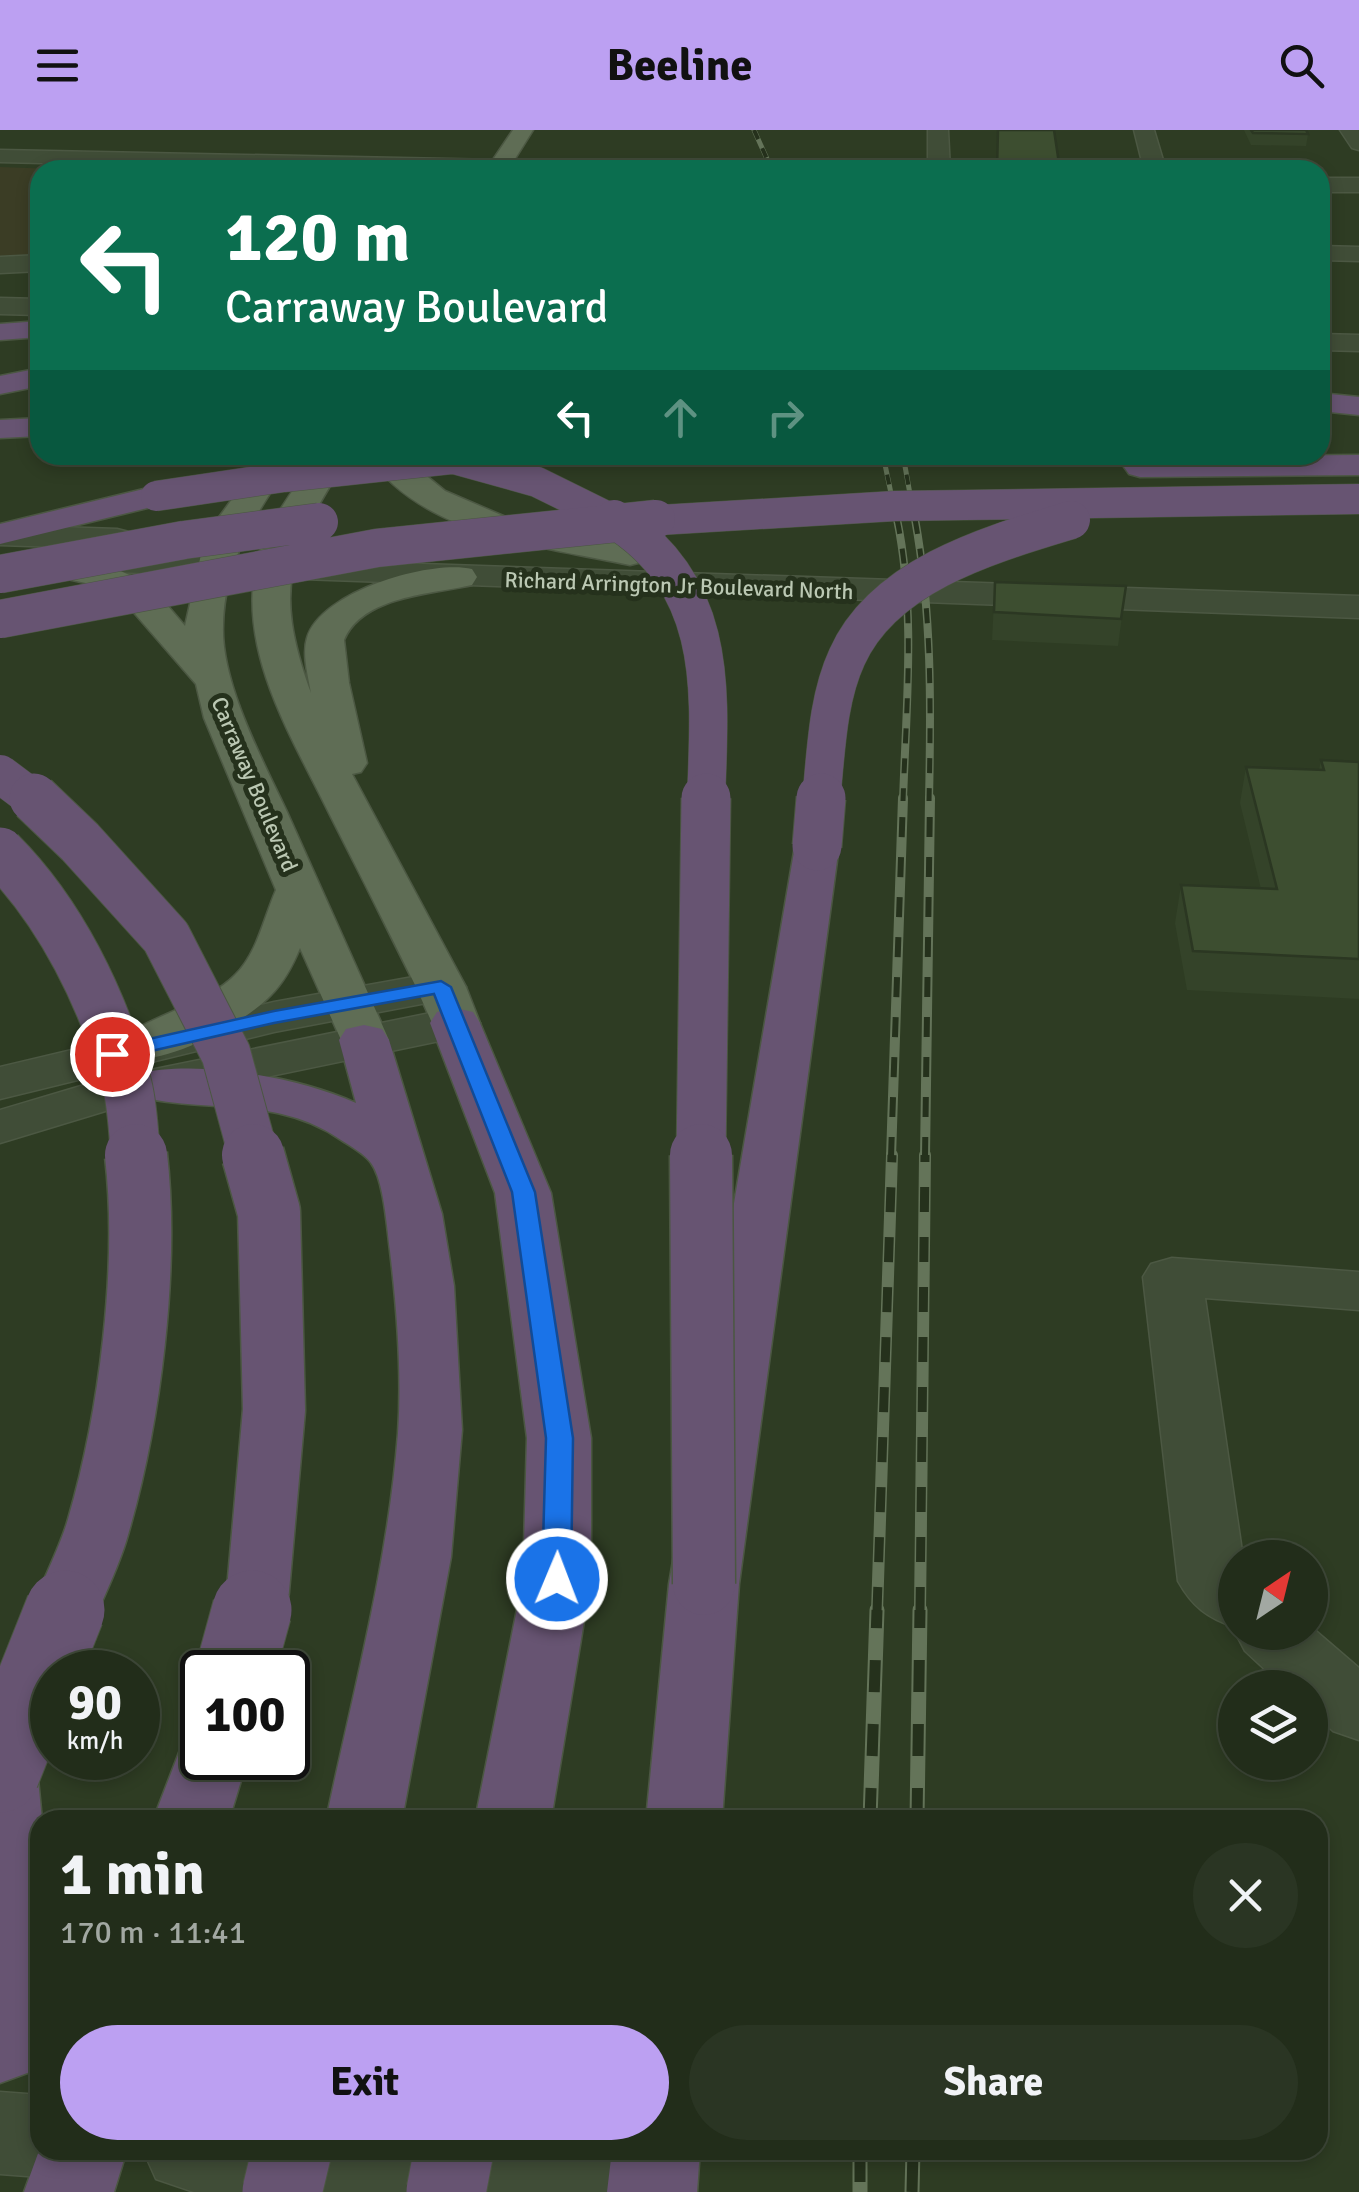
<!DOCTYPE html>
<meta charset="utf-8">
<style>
:root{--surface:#222d1a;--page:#2a3523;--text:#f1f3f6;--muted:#a2a8a2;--line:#3f4939;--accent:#bca0f2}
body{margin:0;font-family:Signika,sans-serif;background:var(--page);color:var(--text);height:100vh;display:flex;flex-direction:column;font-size:38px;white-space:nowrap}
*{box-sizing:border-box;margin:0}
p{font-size:32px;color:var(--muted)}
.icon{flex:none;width:55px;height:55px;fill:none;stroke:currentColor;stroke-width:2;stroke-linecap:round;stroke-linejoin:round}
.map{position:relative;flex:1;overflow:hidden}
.drawer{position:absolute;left:30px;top:1680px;width:1298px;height:350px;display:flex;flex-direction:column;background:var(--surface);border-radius:30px;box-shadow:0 5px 15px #0003,0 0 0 2px var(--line)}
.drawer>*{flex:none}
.top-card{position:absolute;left:30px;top:30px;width:1300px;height:305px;border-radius:30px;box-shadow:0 5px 15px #0003,0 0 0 2px var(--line);background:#0b6e4f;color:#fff;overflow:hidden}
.needle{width:65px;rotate:35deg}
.buttons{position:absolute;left:1218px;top:1410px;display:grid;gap:20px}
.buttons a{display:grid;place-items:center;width:110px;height:110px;border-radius:50%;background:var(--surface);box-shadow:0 5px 15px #0003,0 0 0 2px var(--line);font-size:50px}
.speed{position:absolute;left:30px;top:1520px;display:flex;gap:20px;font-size:50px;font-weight:700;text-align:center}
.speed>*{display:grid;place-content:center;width:130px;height:130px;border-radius:50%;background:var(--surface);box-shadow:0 5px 15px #0003,0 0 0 2px var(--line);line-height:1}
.speed small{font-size:25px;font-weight:400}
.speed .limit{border:5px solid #111;border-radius:15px;background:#fff;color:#111}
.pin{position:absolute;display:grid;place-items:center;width:85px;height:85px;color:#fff;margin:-42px;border:5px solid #fff;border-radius:50%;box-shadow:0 2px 10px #0007}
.me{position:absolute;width:110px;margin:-55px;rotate:1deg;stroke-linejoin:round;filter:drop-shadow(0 0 8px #0008)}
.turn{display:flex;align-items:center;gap:35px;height:210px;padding:0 30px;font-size:45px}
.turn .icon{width:130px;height:130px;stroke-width:2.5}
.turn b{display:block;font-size:70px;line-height:85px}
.lanes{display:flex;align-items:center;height:95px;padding:0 30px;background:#0003;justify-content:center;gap:50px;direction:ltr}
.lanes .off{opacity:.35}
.round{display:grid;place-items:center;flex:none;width:105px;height:105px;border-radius:52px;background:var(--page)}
.overview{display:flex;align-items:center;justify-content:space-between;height:170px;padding:0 30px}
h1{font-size:60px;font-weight:800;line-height:75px}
.action{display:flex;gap:20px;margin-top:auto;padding:20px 30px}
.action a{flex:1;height:115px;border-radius:60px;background:var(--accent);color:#111;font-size:40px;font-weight:800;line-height:115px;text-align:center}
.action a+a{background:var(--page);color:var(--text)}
header{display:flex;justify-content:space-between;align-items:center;height:130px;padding:0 30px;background:var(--accent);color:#111;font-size:45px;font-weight:800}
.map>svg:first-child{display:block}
.green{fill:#3b3d25}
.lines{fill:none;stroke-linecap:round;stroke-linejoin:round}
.minor-casing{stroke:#4c5843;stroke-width:3}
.major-casing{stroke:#4c5843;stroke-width:3}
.highway-casing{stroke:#4b5742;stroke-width:3}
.minor{fill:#404d37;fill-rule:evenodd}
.major{fill:#5f6d55;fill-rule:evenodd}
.highway{fill:#675472;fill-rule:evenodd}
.rail-far4-casing{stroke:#647459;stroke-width:5}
.rail-far3-casing{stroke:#647459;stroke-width:8}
.rail-far2-casing{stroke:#647459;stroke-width:10}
.rail-far1-casing{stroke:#647459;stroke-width:12}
.rail-casing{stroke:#647459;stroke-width:15}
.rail-far4{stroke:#25311c;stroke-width:4;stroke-dasharray:10;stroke-linecap:butt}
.rail-far3{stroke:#25311c;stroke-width:5;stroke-dasharray:15;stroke-linecap:butt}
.rail-far2{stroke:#25311c;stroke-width:6;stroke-dasharray:20;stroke-linecap:butt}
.rail-far1{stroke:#25311c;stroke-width:9;stroke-dasharray:25;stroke-linecap:butt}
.rail{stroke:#25311c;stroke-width:11;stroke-dasharray:32;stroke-linecap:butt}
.highway-bridge-far4-casing{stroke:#4b5742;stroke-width:31;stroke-linecap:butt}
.highway-bridge-far3-casing{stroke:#4b5742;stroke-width:39;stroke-linecap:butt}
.highway-bridge-far2-casing{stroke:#4b5742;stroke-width:51;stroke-linecap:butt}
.highway-bridge-far1-casing{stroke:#4b5742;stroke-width:65;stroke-linecap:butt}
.highway-bridge-casing{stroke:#4b5742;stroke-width:81;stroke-linecap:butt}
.highway-bridge-far4{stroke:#675472;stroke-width:30}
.highway-bridge-far3{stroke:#675472;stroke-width:38}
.highway-bridge-far2{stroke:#675472;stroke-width:49}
.highway-bridge-far1{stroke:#675472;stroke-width:62}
.highway-bridge{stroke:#675472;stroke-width:79}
.wall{fill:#344329}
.building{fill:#3d4e30;stroke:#2b3722;stroke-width:2.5}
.route{fill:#1a73e8;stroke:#114b97;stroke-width:2.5}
.labels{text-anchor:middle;stroke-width:10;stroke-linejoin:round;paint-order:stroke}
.far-street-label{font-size:22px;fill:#bbc8b3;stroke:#25311c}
</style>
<header><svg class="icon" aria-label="menu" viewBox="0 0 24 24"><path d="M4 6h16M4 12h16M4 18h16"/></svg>Beeline<svg class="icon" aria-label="search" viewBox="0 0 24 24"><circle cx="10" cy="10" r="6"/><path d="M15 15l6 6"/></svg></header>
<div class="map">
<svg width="1359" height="2062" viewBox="0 0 1359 2062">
<rect width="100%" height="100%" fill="#2e3c23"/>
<!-- green -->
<path class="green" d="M 0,37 L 83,40 L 40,40 L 40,124 L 0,126 Z"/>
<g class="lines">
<!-- minor casing -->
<g class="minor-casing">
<path id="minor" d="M 928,0 L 948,0 L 950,40 L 928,40 Z
M 1134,0 L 1154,0 L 1166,40 L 1144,40 Z
M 1340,0 L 1359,0 L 1359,20 L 1352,18 Z
M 0,20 L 646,33 L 657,40 L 344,40 L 0,32 Z
M 1320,48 L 1359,48 L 1359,62 L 1320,62 Z
M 1320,116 L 1359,117 L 1359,131 L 1320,130 Z
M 40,125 L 40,141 L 0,143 L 0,127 Z
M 0,168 L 40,169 L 40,185 L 0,184 Z
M 1320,204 L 1359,205 L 1359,221 L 1320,220 Z
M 0,395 L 117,399 L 129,402 L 134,409 L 129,416 L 117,419 L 0,415 Z
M 73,422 L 1359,466 L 1359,488 L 61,440 L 55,433 L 61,426 Z
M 441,842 L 458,847 L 466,857 L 458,867 L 274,902 L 0,969 L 0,937 L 274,872 Z
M 455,878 L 473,882 L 480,893 L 473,904 L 112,979 L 0,1013 L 0,980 L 101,950 Z
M 1172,1128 L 1359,1142 L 1359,1180 L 1205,1168 L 1243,1428 L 1235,1428 L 1235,1497 C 1207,1488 1192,1476 1178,1451 L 1143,1147 L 1151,1134 Z
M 1310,1496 L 1359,1538 L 1359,1610 L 1333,1601 L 1310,1580 L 1310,1558 L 1285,1558 L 1245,1521 L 1235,1502 L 1310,1502 Z
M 0,1962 L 40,1965 L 40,2020 L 78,2020 L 71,2035 L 40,2047 L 0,2044 Z
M 143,2020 L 643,2020 L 673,2032 L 686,2062 L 194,2062 L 156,2049 Z"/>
</g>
<!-- major casing -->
<g class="major-casing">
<path id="major" d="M 513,0 L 533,0 L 508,40 L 486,40 Z
M 264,325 L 296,325 C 259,378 224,429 223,496 C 221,553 263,631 287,682 C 321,758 355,834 389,910 L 382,921 L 364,925 L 346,921 L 300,818 C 293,835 284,852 271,865 C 243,895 161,938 122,928 L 114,917 C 134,889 204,877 235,845 C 257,824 264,787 276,760 L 204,588 L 196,554 L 123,470 L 90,454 L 23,439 L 17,432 L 23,425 L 35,421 L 114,438 L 149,454 L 185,496 L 202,420 L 217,390 Z
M 317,325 L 349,325 C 291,418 271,454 311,563 C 308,546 302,524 307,508 C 320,462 430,429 472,439 L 477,447 L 472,455 C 432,464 362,466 344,510 L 349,553 L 367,633 L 361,642 L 352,644 L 466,857 L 480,893 L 473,904 L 455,908 L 437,904 L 416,857 C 388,800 359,742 330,685 C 293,609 240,527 255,439 C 263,397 294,360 317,325 Z
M 367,325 L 401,325 L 445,361 L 508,388 L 642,418 L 647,425 L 642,432 L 630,435 C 541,416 424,407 367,325 Z"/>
</g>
<!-- highway casing -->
<g class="highway-casing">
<path id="highway" d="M 40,191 L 40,207 L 0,210 L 0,194 Z
M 40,238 L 40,256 L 0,264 L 0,246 Z
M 1320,263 L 1359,267 L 1359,285 L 1320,281 Z
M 40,288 L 40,306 L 0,308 L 0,290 Z
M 1359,325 L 1359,345 L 1140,347 L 1129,344 L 1124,337 L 1129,330 L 1140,327 Z
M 156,356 L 168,359 L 172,366 L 168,373 L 0,414 L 0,394 Z
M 817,703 L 833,707 L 839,716 L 739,1454 L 722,1690 L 646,1690 L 669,1454 L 795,716 L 801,707 Z
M 455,878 L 473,882 L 480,893 L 551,1063 L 591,1308 L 591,1449 L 551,1690 L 475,1690 L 523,1449 L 527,1308 L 495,1063 L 430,893 L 437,882 Z
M 364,895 L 382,899 L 389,910 L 442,1084 L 454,1156 L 462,1300 L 451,1427 L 402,1690 L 326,1690 C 353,1562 388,1434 398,1303 C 402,1244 397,1179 390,1121 C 387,1099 384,1050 371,1033 C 365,1024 350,1016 341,1010 C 277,965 207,984 136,966 L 129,955 L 136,944 C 198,929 298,947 356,973 L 339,910 L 346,899 Z
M 202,1601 L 202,1628 L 248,1628 L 229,1690 L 153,1690 L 185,1607 Z
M 0,1618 L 27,1627 L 38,1649 L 42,1690 L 40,1920 L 30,1942 L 0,1953 Z
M 40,2018 L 40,2020 L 127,2020 L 114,2062 L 24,2062 Z
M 612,2020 L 700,2020 L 697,2062 L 607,2062 Z"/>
</g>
<!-- minor -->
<use href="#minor" class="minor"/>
<!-- major -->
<use href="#major" class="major"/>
<!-- highway -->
<use href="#highway" class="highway"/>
<!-- rail-far4 casing -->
<g class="rail-far4-casing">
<path id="rail-far4" d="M 754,0 L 772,40
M 883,325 L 897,392
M 903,325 L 915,392"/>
</g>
<!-- rail-far3 casing -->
<g class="rail-far3-casing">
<path id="rail-far3" d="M 897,389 C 916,482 906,577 903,671
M 915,389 C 932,483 931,576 929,671"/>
</g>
<!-- rail-far2 casing -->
<g class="rail-far2-casing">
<path id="rail-far2" d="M 891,1027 L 903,668
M 925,1027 L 930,668"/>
</g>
<!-- rail-far1 casing -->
<g class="rail-far1-casing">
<path id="rail-far1" d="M 877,1482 L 892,1025
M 920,1482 L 925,1025"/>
</g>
<!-- rail casing -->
<g class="rail-casing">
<path id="rail" d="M 870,1690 L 877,1480
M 917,1690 L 920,1480
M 860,2020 L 860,2062
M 912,2062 L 913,2020"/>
</g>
<!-- rail-far4 -->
<use href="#rail-far4" class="rail-far4"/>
<!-- rail-far3 -->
<use href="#rail-far3" class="rail-far3"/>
<!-- rail-far2 -->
<use href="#rail-far2" class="rail-far2"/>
<!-- rail-far1 -->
<use href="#rail-far1" class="rail-far1"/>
<!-- rail -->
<use href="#rail" class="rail"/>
<!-- highway-bridge-far4 casing -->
<g class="highway-bridge-far4-casing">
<path id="highway-bridge-far4" d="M 440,325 L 537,352 L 618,392
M 156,366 L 284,347 L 479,326
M 626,392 L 895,376 L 1359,369
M 1066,392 L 1071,390"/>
</g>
<!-- highway-bridge-far3 casing -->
<g class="highway-bridge-far3-casing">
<path id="highway-bridge-far3" d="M 614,389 C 720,457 710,560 706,671
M 0,444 L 184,410 L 319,392
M 0,489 L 377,418 L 656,389
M 0,644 L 36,671
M 821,671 C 826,624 827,570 847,527 C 884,444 992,414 1071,390"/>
</g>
<!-- highway-bridge-far2 casing -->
<g class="highway-bridge-far2-casing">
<path id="highway-bridge-far2" d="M 34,668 L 80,712 L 166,807 L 226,924 L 254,1027
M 817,716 L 821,668
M 0,722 C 61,783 102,868 126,951 C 133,974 133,1003 136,1027
M 701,1027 L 706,668"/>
</g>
<!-- highway-bridge-far1 casing -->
<g class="highway-bridge-far1-casing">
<path id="highway-bridge-far1" d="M 701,1025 L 704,1454
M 64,1482 C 75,1454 90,1426 98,1397 C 130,1287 149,1138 136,1025
M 252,1482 L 258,1460 L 274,1280 L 269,1082 L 253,1025"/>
</g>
<!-- highway-bridge casing -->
<g class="highway-bridge-casing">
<path id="highway-bridge" d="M 235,1542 L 252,1480
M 0,1643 L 65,1480
M 282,2062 L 292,2020
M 446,2062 L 454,2020"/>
</g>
<!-- highway-bridge-far4 -->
<use href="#highway-bridge-far4" class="highway-bridge-far4"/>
<!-- highway-bridge-far3 -->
<use href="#highway-bridge-far3" class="highway-bridge-far3"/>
<!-- highway-bridge-far2 -->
<use href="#highway-bridge-far2" class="highway-bridge-far2"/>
<!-- highway-bridge-far1 -->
<use href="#highway-bridge-far1" class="highway-bridge-far1"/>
<!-- highway-bridge -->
<use href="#highway-bridge" class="highway-bridge"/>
</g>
<!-- wall -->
<path class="wall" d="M 1244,0 L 1306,0 L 1308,4 L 1306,16 L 1251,15 Z
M 995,452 L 1126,456 L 1118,516 L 992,510 Z
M 1321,630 L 1359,632 L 1359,869 L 1187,860 L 1175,793 L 1181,755 L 1261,759 L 1240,673 L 1246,637 L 1319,640 Z"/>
<!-- building -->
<path class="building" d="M 998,0 L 1054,0 L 1060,40 L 997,40 Z
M 1251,0 L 1306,0 L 1308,4 L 1253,3 Z
M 995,452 L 1126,456 L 1121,489 L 994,482 Z
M 1321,630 L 1359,632 L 1359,829 L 1193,821 L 1181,755 L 1277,759 L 1246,637 L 1324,640 Z"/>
<!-- route -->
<path class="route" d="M 441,851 L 451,857 L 535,1062 L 573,1308 L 571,1449 L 567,1456 L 557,1459 L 547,1456 L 542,1449 L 546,1308 L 512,1062 L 434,864 L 274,893 L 112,930 L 101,924 L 104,919 L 274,881 Z"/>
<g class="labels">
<!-- far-street labels -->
<g class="far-street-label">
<text transform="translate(679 455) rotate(2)" y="8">Richard Arrington Jr Boulevard North</text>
<text transform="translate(255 654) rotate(67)" y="8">Carraway Boulevard</text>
</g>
</g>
</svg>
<div class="buttons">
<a><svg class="needle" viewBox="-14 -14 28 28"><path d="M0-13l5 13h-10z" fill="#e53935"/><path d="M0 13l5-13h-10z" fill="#a2a8a2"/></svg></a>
<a><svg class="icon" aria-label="layers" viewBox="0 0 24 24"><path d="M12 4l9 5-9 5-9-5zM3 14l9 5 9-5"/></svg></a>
</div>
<div class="speed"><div>90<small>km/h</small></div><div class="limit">100</div></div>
<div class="pin" style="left:112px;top:924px;background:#d93025"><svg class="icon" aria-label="arrive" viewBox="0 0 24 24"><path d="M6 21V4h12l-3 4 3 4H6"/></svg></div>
<svg class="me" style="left:557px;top:1449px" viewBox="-20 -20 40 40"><circle r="17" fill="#1a73e8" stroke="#fff" stroke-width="3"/><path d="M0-11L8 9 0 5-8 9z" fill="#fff"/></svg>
<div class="top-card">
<div class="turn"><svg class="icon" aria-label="left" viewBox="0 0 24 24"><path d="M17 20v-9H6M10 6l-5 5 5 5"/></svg><div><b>120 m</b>Carraway Boulevard</div></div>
<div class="lanes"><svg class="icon" aria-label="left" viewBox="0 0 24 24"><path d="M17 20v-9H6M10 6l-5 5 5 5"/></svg><svg class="icon off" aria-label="ahead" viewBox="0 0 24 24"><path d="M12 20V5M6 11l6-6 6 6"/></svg><svg class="icon off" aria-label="right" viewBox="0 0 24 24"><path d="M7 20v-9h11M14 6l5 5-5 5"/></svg></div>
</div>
<section class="drawer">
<div class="overview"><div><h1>1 min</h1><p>170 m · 11:41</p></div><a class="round"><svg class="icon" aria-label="close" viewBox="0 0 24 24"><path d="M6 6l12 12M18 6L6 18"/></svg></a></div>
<div class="action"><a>Exit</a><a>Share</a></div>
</section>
</div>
